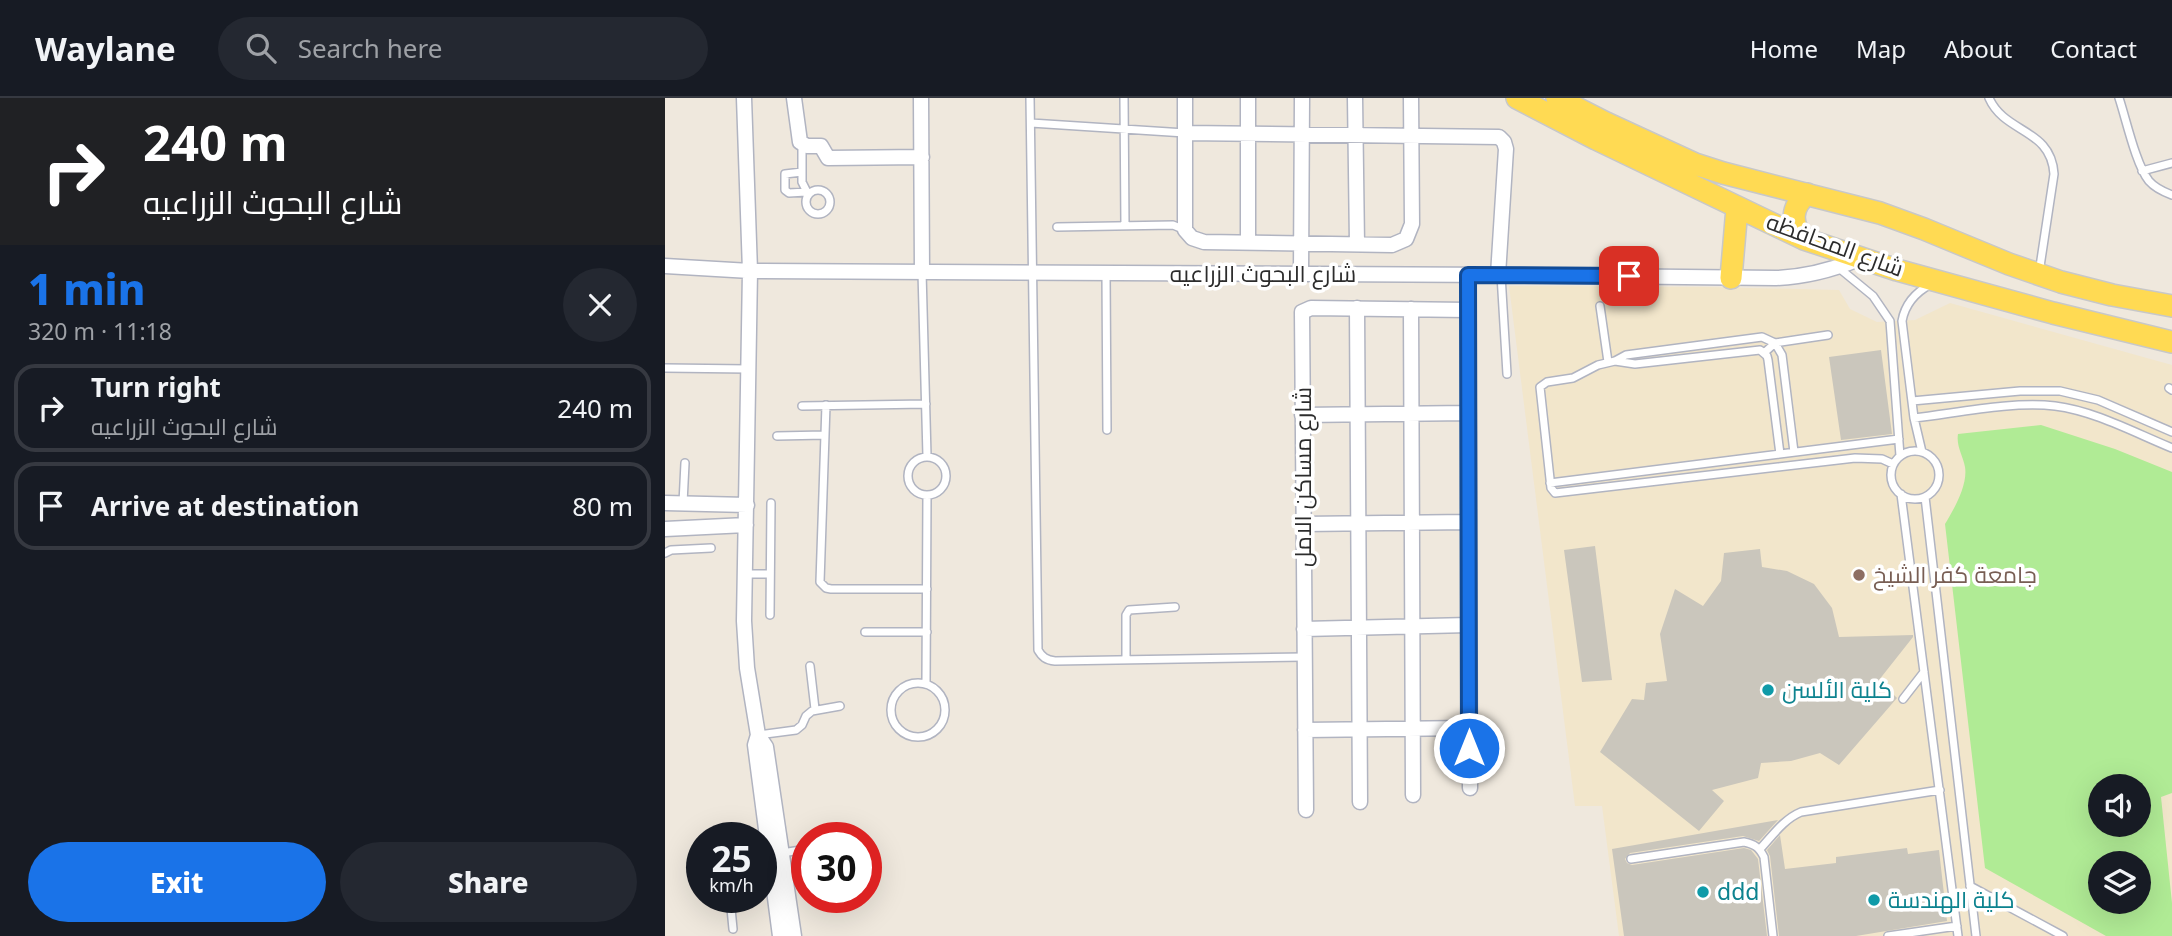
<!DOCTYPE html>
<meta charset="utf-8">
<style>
:root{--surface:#171b24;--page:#242831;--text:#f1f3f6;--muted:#9ea1a6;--line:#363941;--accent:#1a73e8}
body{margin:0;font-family:"Noto Sans",Cairo,sans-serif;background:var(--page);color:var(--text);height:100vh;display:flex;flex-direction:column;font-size:26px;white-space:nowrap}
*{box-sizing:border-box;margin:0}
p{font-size:23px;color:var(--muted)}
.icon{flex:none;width:38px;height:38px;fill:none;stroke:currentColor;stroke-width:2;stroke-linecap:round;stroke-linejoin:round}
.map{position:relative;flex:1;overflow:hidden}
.side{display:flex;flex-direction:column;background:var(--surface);width:665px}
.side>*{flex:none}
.banner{background:#202124;color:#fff;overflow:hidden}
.buttons{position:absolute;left:1423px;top:676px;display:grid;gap:14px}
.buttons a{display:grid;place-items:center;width:63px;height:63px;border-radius:50%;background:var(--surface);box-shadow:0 7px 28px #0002;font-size:35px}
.speed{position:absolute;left:21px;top:724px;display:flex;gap:14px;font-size:35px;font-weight:700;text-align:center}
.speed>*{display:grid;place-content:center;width:91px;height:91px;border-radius:50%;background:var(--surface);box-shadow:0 7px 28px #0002;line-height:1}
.speed small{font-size:18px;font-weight:400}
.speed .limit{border:10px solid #d22;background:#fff;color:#111}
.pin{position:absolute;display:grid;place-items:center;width:60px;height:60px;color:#fff;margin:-30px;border-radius:14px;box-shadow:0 4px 10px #0006}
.me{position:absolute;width:77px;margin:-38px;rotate:0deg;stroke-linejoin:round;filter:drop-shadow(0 0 5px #0008)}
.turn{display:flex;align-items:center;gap:24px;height:147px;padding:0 28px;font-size:32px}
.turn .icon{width:91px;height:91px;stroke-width:2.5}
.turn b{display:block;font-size:49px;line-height:60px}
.round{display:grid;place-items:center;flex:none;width:74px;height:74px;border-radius:37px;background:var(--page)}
.headline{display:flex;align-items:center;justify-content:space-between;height:119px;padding:0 28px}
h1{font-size:42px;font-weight:800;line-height:52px;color:var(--accent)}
.action{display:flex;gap:14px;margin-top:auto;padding:14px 28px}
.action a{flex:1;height:80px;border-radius:42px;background:var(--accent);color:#fff;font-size:28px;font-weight:800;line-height:80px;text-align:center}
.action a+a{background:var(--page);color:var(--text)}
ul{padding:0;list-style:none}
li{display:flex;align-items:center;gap:21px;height:88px;margin:0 14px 10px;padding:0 14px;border:4px solid var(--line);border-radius:21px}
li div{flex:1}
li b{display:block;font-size:26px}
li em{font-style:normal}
header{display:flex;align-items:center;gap:42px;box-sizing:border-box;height:98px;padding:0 35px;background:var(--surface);border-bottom:2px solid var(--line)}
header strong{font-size:33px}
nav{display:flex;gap:38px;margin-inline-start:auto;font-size:24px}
.search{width:490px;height:63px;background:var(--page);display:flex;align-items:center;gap:18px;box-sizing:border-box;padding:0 24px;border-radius:38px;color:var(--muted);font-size:26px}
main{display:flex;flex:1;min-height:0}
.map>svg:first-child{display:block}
.education{fill:#f2e6cb;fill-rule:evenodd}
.green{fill:#b0eb95;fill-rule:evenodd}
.building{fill:#cac6bc}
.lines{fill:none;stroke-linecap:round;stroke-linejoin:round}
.lane-casing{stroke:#b1b4c1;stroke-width:10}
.street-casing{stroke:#b1b4c1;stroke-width:17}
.primary-casing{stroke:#c8c8c8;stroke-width:24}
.lane{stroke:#fff;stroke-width:7}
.street{stroke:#fff;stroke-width:14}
.primary{stroke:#ffda53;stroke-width:21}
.route-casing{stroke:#114b97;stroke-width:18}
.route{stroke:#1a73e8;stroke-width:12}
.education-dot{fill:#8d6e63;stroke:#fff;stroke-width:2.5}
.culture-dot{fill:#0f9aa8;stroke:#fff;stroke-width:2.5}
.labels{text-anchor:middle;stroke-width:7;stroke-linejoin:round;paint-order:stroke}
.street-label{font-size:23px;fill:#2c2c2c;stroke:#fff}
.education-label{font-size:23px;fill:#785e54;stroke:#fff;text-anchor:start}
.culture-label{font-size:23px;fill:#0d838f;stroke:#fff;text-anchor:start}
</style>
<header>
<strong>Waylane</strong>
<div class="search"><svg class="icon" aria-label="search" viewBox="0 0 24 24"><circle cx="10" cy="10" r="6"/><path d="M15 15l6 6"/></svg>Search here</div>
<nav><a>Home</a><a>Map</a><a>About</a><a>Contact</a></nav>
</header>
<main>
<section class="side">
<div class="banner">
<div class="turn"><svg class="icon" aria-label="right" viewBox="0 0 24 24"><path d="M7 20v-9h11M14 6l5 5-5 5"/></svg><div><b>240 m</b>شارع البحوث الزراعيه</div></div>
</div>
<div class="headline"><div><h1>1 min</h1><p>320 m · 11:18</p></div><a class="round"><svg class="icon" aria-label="close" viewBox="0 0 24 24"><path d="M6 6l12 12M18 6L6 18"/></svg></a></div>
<ul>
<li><svg class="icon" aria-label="right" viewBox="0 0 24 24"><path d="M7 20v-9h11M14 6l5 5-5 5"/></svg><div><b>Turn right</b><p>شارع البحوث الزراعيه</p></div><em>240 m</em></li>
<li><svg class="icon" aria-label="arrive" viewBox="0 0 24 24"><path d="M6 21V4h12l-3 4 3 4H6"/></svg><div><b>Arrive at destination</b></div><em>80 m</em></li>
</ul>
<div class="action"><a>Exit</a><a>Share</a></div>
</section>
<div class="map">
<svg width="1507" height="838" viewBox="0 0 1507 838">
<rect width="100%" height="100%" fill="#efe8dd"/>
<!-- education -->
<path class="education" d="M 844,188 L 1043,189 L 1174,192 L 1185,211 L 1212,224 L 1250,222 L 1285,205 L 1507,267 L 1507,838 L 954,838 L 937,708 L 910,708 ZM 1435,688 L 1474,688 L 1474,726 L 1435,726 ZM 1435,765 L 1474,765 L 1474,803 L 1435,803 Z"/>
<!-- green -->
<path class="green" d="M 1376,327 L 1450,351 L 1507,374 L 1507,695 L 1496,699 L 1507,805 L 1507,838 L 1441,838 L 1320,770 L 1280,426 C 1289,411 1303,387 1300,369 C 1298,358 1291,348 1293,336 ZM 1435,688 L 1474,688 L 1474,726 L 1435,726 ZM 1435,765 L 1474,765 L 1474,803 L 1435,803 Z"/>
<!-- building -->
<path class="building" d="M 1216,252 L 1227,336 L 1176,342 L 1164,259 Z
M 930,448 L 947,582 L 917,584 L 899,452 Z
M 1095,451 L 1097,469 L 1122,473 L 1149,486 L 1167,510 L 1174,539 L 1248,537 L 1248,539 L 1214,582 L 1232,600 L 1174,667 L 1155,655 L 1126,663 L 1096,665 L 1093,680 L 1047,692 L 1059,703 L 1034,733 L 935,654 L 967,601 L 979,602 L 981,585 L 1002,583 L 995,536 L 1010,491 L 1038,508 L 1056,483 L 1059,455 Z
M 1113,722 L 1094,743 L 1078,738 L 965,755 L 960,761 L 962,765 L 967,767 L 1079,750 L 1086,752 L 1093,761 L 1102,838 L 959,838 L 947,751 Z
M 1115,737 L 1120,771 L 1171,765 L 1171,759 L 1242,750 L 1243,756 L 1274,752 L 1282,823 L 1191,838 L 1114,838 L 1105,758 L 1102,752 Z"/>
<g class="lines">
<!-- lane casing -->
<g class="lane-casing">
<path id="lane" d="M 365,0 L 373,552 C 377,559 381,562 390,563 L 639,559
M 459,0 L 460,128
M 1324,0 C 1340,36 1386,30 1389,76 L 1374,175
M 1454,0 C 1461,21 1471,67 1484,83 C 1490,90 1499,94 1507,97
M 366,25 L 520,35
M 137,46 L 137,84 L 143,96
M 1477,73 L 1507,65
M 137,74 L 120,76 L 120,92 L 124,95 L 141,94
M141 104a12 12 0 1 1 24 0a12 12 0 1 1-24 0Z
M 392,129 L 508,127 L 520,132
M 1174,170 L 1208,198 L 1225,223 L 1235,358
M 257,174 L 262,358
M 441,175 L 442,332
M 836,177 L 842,276
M 935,208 L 943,264
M 1099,255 L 1110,245 L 1163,237
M 950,263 L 970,266 L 1095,252 L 1102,258 L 1103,262 L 1115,356
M 0,270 L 83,271
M 1504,290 L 1507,292
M 1247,303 L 1355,293 L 1395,293 L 1433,302 L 1507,334
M 161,307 L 155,484 L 161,490 L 166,491 L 262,491
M 137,308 L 261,306
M 1249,320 C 1292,315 1347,303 1390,308 C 1430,313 1470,335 1507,350
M 112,338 L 160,337
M1226 377a24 24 0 1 1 48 0a24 24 0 1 1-48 0Z
M 1129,354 L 1117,257 L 1110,245 L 1097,239 L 961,257 L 950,263 L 933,267 L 908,280 L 882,284 L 875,289 L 886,390 L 890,395 L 1190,360 L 1217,361 L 1228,366
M 1257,354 L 1249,320 L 1237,223 C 1240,206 1251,194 1266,186
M243 378a19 19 0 1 1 38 0a19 19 0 1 1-38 0Z
M 885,385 L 1234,341
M 1236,396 L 1293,838
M 1260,399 L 1311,838
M 18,405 L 20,365
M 0,455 L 6,452 L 46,450
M 79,476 L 105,476
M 105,517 L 106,405
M 200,534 L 262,534
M 461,562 L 461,517 L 464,512 L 510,509
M 145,568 L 150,611
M226 612a27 27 0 1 1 54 0a27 27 0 1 1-54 0Z
M 261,586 L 262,397
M 1238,601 L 1259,574
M 93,637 L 131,632 L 137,627 L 141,618 L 147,613 L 175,608
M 1095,751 C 1108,737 1119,721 1136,714 L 1275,692
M 117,755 L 142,751
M 966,761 L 1079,744 C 1089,746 1094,749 1099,759 L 1108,838
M 1305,788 L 1398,838
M 65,800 L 68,831
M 1223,838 L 1292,828"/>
</g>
<!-- street casing -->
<g class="street-casing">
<path id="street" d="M 79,0 L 85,173 L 79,523 L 82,570 L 93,637 L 101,649 L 129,838
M 129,0 L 135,44 L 142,48 L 156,48 L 163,60 L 257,59
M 256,0 L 257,174
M 520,0 L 520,132 L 527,140 L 539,144 L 727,147 L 741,141 L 747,126 L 746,0
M 690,0 L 692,146
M 520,35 L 834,39 L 839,44 L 841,51 L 833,177
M 583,145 L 583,0
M 0,168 L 85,173 L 836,177 L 1111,180 C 1141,179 1167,172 1194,161
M 636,176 L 637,0
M 803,177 L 805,690
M 692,210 L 695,704
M 746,211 L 748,697
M 637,317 L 803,315
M 0,405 L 82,407
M 638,426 L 803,424
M 0,431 L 81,427
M 639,531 L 804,527
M 640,632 L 804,630
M 93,637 L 90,647 L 115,838
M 641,712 L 637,214 L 646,210 L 803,212"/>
</g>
<!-- primary casing -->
<g class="primary-casing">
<path id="primary" d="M 852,0 L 931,41 L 1139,141 L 1232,172 L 1388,215 L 1507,244
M 892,0 L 941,25 L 1030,66 L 1058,75 L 1215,115 L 1259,131 L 1344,166 L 1396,184 L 1447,197 L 1507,208
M 1139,141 C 1125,126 1126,109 1142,96
M 1066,180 L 1072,110"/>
</g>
<!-- lane -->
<use href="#lane" class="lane"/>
<!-- street -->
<use href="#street" class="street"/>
<!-- primary -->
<use href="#primary" class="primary"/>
</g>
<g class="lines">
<!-- route casing -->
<g class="route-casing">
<path id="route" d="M 804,650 L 803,177 L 964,178"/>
</g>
<!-- route -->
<use href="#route" class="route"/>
</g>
<!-- markers -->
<circle class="education-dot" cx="1194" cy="477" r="7"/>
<g class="culture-dot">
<circle cx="1103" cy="592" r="7"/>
<circle cx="1038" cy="794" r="7"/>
<circle cx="1209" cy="802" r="7"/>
</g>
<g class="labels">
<!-- street labels -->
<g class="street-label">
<text transform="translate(1170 147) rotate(20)" y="8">شارع المحافظه</text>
<text x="598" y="184">شارع البحوث الزراعيه</text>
<text transform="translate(638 379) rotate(-90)" y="8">شارع مساكن الامل</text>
</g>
<!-- education labels -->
<g class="education-label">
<text x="1208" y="485">جامعة كفر الشيخ</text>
</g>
<!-- culture labels -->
<g class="culture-label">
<text x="1117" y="600">كلية الألسن</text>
<text x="1052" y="802">ddd</text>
<text x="1223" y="810">كلية الهندسة</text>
</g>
</g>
</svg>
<div class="buttons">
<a><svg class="icon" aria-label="sound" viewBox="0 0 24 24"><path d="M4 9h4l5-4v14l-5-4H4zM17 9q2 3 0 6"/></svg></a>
<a><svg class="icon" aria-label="layers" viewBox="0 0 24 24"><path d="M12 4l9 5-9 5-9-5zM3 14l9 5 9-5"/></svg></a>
</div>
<div class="speed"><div>25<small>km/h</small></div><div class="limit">30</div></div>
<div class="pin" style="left:964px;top:178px;background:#d93025"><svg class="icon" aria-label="arrive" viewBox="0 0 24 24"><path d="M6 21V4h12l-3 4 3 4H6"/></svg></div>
<svg class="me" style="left:804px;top:650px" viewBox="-20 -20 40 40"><circle r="17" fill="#1a73e8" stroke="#fff" stroke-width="3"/><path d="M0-11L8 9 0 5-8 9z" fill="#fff"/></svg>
</div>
</main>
